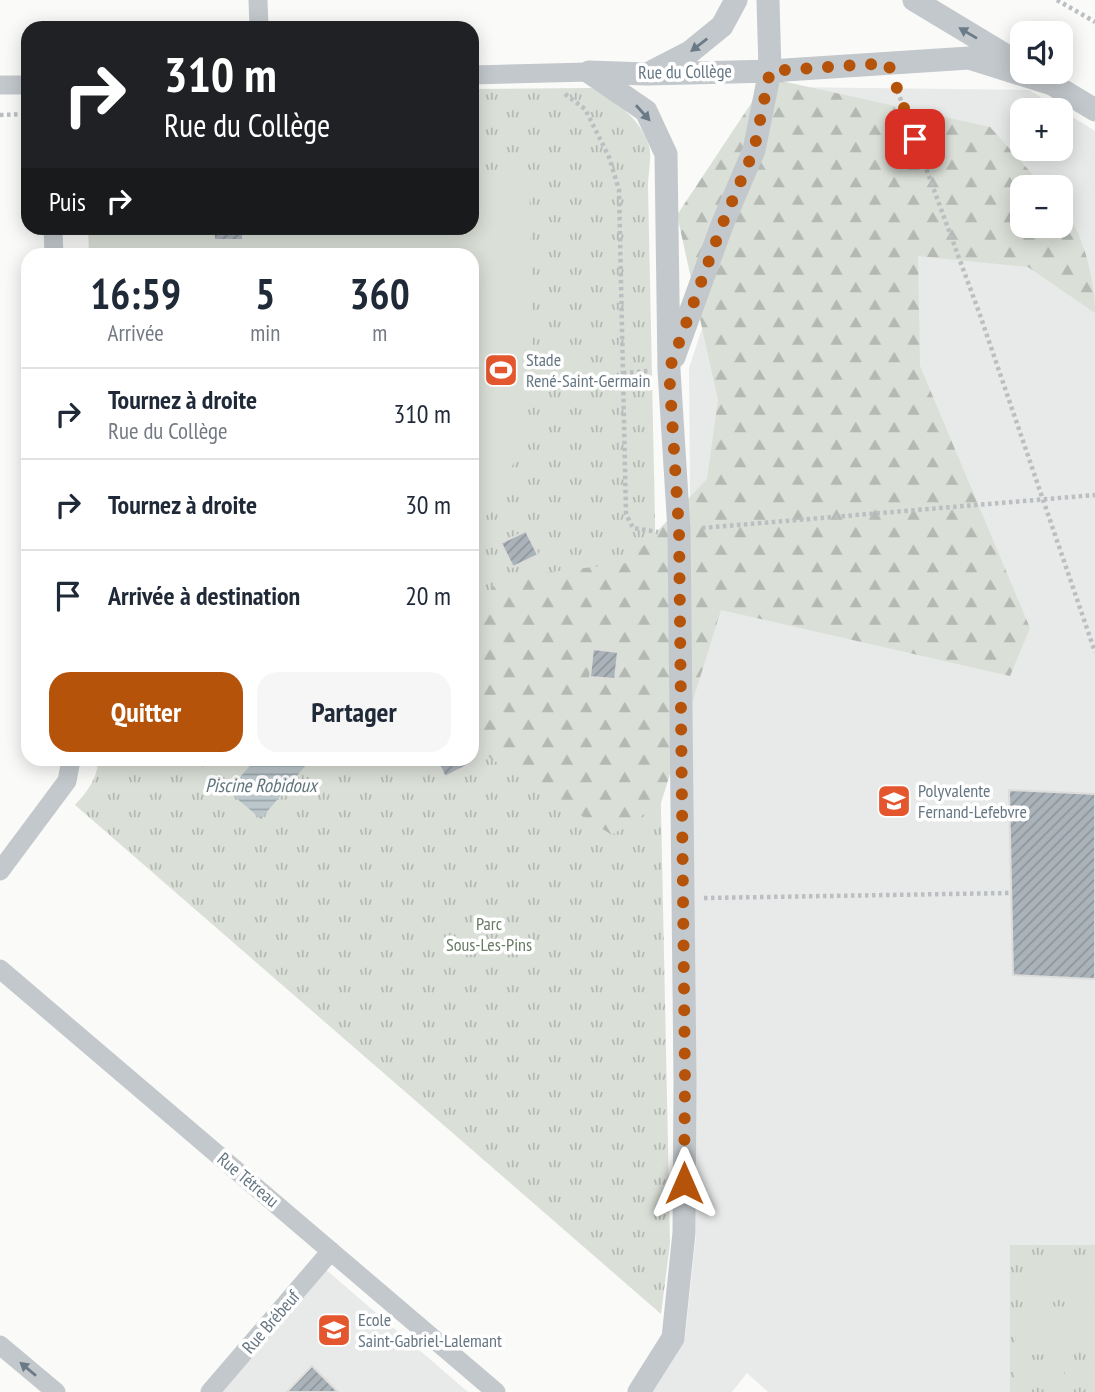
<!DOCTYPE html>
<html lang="fr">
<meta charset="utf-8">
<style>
:root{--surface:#fff;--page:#f6f6f7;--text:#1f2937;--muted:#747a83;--line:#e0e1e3;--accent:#b45309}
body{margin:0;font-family:"PT Sans Narrow",sans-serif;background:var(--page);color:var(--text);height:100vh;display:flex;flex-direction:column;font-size:26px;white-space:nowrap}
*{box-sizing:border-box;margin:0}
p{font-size:23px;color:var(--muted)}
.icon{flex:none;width:38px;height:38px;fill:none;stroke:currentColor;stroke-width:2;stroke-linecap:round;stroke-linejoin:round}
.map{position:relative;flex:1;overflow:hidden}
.drawer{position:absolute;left:21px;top:248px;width:458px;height:518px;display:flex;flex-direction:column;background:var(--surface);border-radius:21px;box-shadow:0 4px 18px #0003}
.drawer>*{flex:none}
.guide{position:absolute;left:21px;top:21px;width:458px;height:214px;border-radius:21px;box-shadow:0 4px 18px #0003;background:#202124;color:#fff;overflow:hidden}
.fabs{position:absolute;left:1010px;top:21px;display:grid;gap:14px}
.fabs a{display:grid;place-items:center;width:63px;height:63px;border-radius:14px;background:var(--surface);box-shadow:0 4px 18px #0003;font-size:35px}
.pin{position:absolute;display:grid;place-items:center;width:60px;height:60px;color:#fff;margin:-30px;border-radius:14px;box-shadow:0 4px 10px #0006}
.me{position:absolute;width:77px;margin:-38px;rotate:0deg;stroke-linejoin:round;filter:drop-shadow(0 0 5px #0008)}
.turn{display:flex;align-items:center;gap:24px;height:147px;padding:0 28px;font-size:32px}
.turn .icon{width:91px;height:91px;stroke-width:2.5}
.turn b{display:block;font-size:49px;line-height:60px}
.then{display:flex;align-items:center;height:66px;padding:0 28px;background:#0003;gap:14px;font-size:26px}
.eta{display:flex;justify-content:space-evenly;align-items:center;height:119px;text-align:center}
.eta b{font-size:42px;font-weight:600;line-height:49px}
.cta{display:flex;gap:14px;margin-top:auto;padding:14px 28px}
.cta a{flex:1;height:80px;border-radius:21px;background:var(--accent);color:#fff;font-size:28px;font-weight:600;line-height:80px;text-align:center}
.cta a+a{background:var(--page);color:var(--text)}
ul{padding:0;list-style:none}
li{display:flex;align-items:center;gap:21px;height:91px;padding:0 28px;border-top:2px solid var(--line)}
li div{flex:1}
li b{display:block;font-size:26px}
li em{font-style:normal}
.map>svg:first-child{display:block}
.built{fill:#e8e9e9;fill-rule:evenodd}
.grass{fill:url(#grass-tufts)}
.forest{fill:url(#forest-firs)}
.pitch{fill:#dadfd7}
.water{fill:url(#water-rules)}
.building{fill:url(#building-hatch);stroke:#dcdcda;stroke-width:2}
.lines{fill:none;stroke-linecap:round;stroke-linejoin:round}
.path{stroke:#bbbfc2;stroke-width:4.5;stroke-dasharray:3.5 3.5;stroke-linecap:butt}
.minor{stroke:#c3c8cc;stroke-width:19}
.tertiary{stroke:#c3c8cc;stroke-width:23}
.oneway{fill:#6a7a87}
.route{stroke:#b45309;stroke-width:12;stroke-dasharray:0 21.6}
.labels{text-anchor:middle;stroke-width:7;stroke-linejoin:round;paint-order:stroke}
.street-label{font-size:18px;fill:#657683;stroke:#fff}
.poi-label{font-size:18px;fill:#657683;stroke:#fff;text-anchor:start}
.park-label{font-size:18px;fill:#687a64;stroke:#fff}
.water-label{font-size:19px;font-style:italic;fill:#60757c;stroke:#fff}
</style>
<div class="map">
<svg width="1095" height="1392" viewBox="0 0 1095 1392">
<defs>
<pattern id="grass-tufts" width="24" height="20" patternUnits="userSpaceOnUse" patternTransform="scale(1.75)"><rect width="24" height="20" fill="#dadfd7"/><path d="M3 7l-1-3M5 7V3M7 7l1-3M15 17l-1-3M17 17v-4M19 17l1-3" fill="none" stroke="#b4b9b4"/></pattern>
<pattern id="forest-firs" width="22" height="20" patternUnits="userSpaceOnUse" patternTransform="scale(1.75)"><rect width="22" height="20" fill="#dadfd7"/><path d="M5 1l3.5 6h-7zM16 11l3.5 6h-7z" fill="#b4b9b4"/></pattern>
<pattern id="water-rules" width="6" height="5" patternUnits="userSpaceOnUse" patternTransform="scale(1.75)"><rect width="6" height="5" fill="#bbc7cb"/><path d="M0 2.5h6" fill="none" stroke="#9ca6aa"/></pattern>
<pattern id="building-hatch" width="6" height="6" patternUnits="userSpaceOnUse" patternTransform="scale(1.75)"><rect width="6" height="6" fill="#aab3b9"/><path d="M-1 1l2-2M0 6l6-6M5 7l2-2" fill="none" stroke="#8e969c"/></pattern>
</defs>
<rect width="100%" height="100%" fill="#fafaf8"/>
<!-- built -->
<path class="built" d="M 782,87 L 1029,90 L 1095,131 L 1095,1392 L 768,1392 L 747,1373 L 732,1392 L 650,1392 L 685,1338 L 696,1235 L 689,368 ZM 1022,110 L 1060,110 L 1060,149 L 1022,149 ZM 1022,187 L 1060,187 L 1060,226 L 1022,226 Z
M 324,1268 L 468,1392 L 218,1392 Z"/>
<!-- grass -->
<path class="grass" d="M 592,88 C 616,103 640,117 649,146 C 652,158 648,174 648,186 L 670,1243 L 661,1314 L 75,805 C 87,792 98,778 98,760 L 472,760 L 472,256 L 89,255 L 88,228 L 472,228 L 473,89 Z
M 1010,1245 L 1095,1245 L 1095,1392 L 1010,1392 Z"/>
<!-- forest -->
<path class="forest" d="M 768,78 L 990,127 L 1044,187 L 1022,187 L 1022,226 L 1060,226 L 1061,205 C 1083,231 1095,279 1095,313 L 1028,267 L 918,256 L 920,366 L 1030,628 L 1010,676 L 721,610 L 661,803 L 612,835 L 473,747 L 473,617 L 499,578 L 627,563 L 707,479 L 718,400 L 677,215 Z"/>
<!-- pitch -->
<path class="pitch" d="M 529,177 L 533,333 L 528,407 L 516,458 L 492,509 L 473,532 L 472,256 L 97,255 L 96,236 L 106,228 L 472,228 L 473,180 Z
M 1030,1255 L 1095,1255 L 1095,1296 L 1030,1296 Z
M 1029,1306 L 1095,1307 L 1095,1353 L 1081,1353 L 1080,1348 L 1067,1348 L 1066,1354 L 1016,1355 L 1016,1331 L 1030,1331 Z
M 1095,1363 L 1095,1387 L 1079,1387 L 1079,1364 Z
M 1064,1364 L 1064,1388 L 1015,1388 L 1014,1365 Z"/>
<!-- water -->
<path class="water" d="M 255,760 L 327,760 L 317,764 L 306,765 L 261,819 L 228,791 Z"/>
<!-- building -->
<path class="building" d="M 214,231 L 243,231 L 243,240 L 214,240 Z
M 526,531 L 538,555 L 513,567 L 501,543 Z
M 593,649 L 618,652 L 615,679 L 590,677 Z
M 192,760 L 211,760 L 203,768 Z
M 437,760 L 468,760 L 470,764 L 445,777 Z
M 1009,790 L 1095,794 L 1095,979 L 1013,975 Z
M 312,1366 L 338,1392 L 287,1392 Z"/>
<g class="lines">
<!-- path -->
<path class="path" d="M 1057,0 L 1095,22
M 895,84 L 980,315 L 1095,652
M 565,94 L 585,109 L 609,157 L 619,190 L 626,514 L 633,528 L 658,532
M 0,115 L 28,114
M 623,373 L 648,371
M 702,528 L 1095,495
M 704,898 L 1011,893"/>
<!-- minor -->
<path class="minor" d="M 258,0 L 259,28
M 472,75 L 589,72
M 0,85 L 28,85
M 53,228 L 54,256
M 0,871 L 67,781 L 71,760
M 0,969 L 496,1392
M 0,1345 L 56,1392
M 210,1392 L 331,1251"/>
<!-- tertiary -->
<path class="tertiary" d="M 914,0 L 1022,65
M 653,71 L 690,52 L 722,26 L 736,0
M 589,72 L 646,111 L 666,154 L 669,370 L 679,530 L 685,1080 L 684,1233 L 673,1338 L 639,1392
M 589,72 L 647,74 L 770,71 L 969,58 L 1052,84 L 1095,110
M 674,357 L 722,225 L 754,150 L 770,71 L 768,0"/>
</g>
<!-- one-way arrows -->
<defs><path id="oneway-solid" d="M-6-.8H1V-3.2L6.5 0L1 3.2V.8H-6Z" transform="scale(1.75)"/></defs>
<g class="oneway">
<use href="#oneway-solid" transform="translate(968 33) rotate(-149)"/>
<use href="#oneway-solid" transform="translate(699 45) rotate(142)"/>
<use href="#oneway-solid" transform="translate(643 113) rotate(48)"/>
<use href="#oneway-solid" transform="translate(28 1369) rotate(-140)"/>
</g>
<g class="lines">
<!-- route -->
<path class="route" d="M 684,1183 L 685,1080 L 679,530 L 669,370 L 722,225 L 754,150 L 770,71 L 888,63 L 915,139"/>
</g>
<!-- icons -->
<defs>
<g id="stadium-square" transform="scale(1.75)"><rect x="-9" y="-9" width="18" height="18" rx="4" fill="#e4572e" stroke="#fff"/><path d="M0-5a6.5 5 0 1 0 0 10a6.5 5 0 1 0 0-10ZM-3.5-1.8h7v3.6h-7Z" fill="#fff"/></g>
<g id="school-square" transform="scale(1.75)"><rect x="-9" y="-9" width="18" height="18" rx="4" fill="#e4572e" stroke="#fff"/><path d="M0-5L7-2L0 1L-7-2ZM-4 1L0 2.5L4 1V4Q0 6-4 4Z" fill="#fff"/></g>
</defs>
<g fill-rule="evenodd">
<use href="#stadium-square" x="501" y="370"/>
<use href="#school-square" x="894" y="801"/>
<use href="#school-square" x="334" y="1330"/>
</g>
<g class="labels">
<!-- street labels -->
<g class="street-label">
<text transform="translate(685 72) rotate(-1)" y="6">Rue du Collège</text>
<text transform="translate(248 1180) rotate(40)" y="6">Rue Tétreau</text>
<text transform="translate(271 1322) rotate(-49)" y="6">Rue Brébeuf</text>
</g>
<!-- poi labels -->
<g class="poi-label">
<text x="526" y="366">Stade<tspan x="526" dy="21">René-Saint-Germain</tspan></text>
<text x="918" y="797">Polyvalente<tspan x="918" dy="21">Fernand-Lefebvre</tspan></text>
<text x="358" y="1326">Ecole<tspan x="358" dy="21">Saint-Gabriel-Lalemant</tspan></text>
</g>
<!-- park labels -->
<g class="park-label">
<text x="489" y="930">Parc<tspan x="489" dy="21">Sous-Les-Pins</tspan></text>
</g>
<!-- water labels -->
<g class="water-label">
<text x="261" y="792">Piscine Robidoux</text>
</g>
</g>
</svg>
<div class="fabs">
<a><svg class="icon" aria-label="sound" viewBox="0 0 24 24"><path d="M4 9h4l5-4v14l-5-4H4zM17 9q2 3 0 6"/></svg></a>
<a>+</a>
<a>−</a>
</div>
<div class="pin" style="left:915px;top:139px;background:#d93025"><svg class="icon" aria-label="arrive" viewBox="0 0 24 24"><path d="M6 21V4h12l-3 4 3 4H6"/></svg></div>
<svg class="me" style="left:684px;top:1183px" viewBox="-20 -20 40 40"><path d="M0-17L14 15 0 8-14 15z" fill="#b45309" stroke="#fff" stroke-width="4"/></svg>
<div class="guide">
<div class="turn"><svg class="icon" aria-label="right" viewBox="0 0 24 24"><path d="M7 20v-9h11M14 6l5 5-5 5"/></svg><div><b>310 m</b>Rue du Collège</div></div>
<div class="then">Puis<svg class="icon" aria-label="right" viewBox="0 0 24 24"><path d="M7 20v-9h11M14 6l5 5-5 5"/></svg></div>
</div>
<section class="drawer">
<div class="eta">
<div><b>16:59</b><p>Arrivée</p></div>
<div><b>5</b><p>min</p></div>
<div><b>360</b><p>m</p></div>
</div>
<ul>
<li><svg class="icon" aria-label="right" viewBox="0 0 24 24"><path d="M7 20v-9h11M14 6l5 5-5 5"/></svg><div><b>Tournez à droite</b><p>Rue du Collège</p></div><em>310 m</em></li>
<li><svg class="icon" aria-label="right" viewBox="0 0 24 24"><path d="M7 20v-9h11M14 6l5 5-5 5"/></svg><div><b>Tournez à droite</b></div><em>30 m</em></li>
<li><svg class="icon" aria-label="arrive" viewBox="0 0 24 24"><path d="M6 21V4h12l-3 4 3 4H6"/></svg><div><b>Arrivée à destination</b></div><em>20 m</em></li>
</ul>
<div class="cta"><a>Quitter</a><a>Partager</a></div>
</section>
</div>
